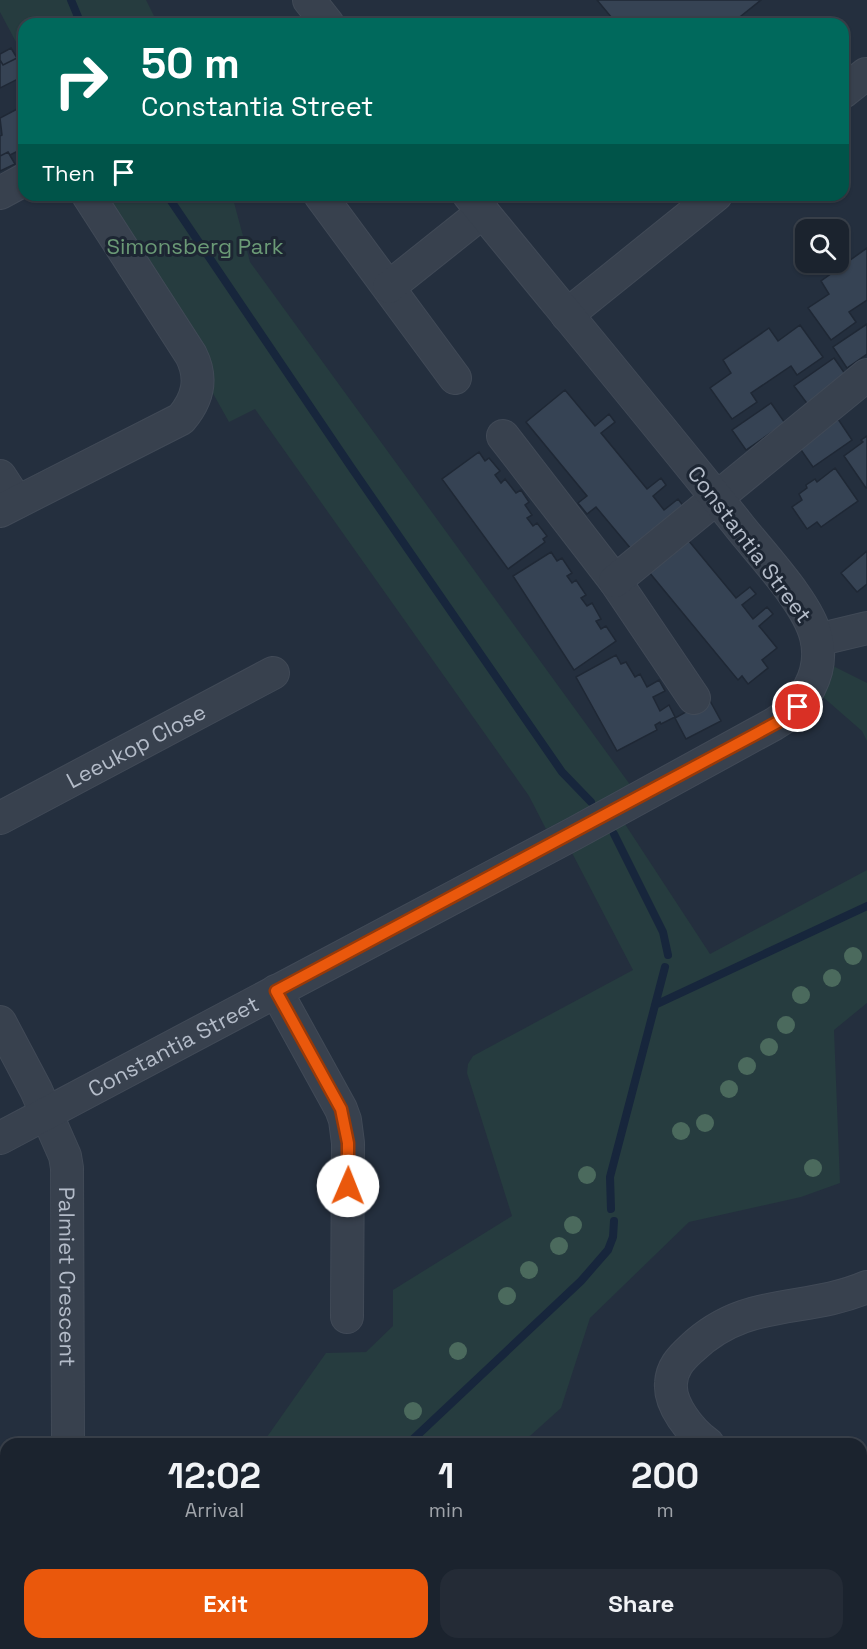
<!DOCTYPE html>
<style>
:root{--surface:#1b232e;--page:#242b36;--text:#f1f3f6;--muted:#a0a4aa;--line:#39404a;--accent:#ea580c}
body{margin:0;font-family:"Space Grotesk",sans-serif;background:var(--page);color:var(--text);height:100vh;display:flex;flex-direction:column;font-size:22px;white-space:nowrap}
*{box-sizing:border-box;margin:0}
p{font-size:20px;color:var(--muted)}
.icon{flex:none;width:33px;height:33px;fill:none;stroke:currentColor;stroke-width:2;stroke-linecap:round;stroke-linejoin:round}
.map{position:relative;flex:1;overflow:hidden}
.drawer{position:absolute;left:0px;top:1438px;width:867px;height:212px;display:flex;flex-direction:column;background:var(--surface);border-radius:18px 18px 0 0;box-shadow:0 2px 4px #0004,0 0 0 2px var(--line)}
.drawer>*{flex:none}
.top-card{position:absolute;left:18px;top:18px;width:831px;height:183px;border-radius:18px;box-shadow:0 2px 4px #0004,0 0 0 2px var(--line);background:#00695c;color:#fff;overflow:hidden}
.buttons{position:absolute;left:795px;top:219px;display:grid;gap:12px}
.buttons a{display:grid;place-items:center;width:54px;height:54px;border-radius:12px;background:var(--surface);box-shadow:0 2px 4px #0004,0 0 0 2px var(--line);font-size:30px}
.pin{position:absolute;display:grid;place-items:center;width:51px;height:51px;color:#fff;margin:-26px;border:3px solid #fff;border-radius:50%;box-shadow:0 2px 6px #0007}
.me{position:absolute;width:66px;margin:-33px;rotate:1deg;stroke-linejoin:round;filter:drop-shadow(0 0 4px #0008)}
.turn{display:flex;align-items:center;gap:21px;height:126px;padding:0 24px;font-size:27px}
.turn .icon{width:78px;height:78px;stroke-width:2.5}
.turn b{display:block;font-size:42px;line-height:51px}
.then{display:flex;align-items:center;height:57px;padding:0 24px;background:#0003;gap:12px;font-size:22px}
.eta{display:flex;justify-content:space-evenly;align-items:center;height:102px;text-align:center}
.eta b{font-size:36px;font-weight:700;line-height:42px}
.cta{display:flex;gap:12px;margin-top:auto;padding:12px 24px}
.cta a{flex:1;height:69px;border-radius:18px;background:var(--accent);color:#fff;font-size:24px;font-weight:700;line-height:69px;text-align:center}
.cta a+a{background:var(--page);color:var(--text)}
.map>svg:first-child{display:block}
.green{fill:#263c3f}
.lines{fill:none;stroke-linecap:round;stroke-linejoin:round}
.stream{stroke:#17263c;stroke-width:8}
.building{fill:#364354;stroke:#1f2835;stroke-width:1.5}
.service-casing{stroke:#414a57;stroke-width:20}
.minor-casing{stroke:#414a57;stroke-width:34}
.service{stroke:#38414e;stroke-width:16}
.minor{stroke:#38414e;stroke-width:32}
.tree{fill:#4b6a5d}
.route-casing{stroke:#983908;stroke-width:15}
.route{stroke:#ea580c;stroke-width:10}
.labels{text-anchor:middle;stroke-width:6;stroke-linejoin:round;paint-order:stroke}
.park-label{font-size:22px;fill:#6b9a76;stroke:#1d2633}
.street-label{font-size:22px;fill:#b4bcc9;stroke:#1d2633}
</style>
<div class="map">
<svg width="867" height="1649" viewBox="0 0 867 1649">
<rect width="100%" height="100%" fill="#242f3e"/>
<!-- green -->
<path class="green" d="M 0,0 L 146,0 L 158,24 L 24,24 L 24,57 L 0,12 Z
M 102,195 L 232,195 L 250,262 L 631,786 L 546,829 L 529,796 L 255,409 L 229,422 Z
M 831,665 L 867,683 L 867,741 L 862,731 L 823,697 L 830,678 Z
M 623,821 L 710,954 L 867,870 L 867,1003 L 834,1030 L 840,1183 L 801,1197 L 689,1222 L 590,1318 L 561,1408 L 521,1444 L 262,1444 L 326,1353 L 366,1352 L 393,1326 L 393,1290 L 512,1216 L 467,1073 L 468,1064 L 473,1056 L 633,970 L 570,849 Z
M 37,1644 L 306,1644 L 301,1649 L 34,1649 Z"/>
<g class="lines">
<!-- stream -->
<path class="stream" d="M 71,0 L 81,24
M 167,195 L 351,467 L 562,772 L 591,802
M 614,834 L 663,932 L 668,955
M 655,1005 L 867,906
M 611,1209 L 610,1177 L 665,967
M 408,1444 L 581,1281 L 608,1250 L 613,1237 L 614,1221"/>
</g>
<!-- building -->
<path class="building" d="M 597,0 L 761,0 L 731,24 L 617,24 Z
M 11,48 L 17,58 L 3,65 L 0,60 L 0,54 Z
M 17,58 L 24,76 L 0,88 L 0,60 L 3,65 Z
M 19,108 L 21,111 L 24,110 L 24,148 L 10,155 L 8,152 L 0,156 L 0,136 L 2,135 L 0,118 Z
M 8,152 L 15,164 L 0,171 L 0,156 Z
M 867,248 L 867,300 L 849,312 L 856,322 L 831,340 L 808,308 L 829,294 L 821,281 Z
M 867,324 L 867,354 L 847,368 L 833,347 Z
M 800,325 L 823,357 L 797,375 L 791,366 L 751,393 L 757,402 L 732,419 L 710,388 L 731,373 L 723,360 L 769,328 L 778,341 Z
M 834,358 L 848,378 L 809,406 L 794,386 Z
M 565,390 L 595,426 L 609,414 L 615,422 L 601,433 L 647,489 L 661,478 L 666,485 L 653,496 L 664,510 L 678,499 L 691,516 L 632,550 L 596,507 L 587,514 L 578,503 L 587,496 L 526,422 Z
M 771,403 L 785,423 L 746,450 L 732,430 Z
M 838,419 L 852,440 L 813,467 L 799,447 Z
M 867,436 L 867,488 L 866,488 L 844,456 L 863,442 L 861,440 Z
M 479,452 L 485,461 L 489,458 L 500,471 L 495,475 L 501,483 L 505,479 L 516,493 L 521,490 L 529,502 L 525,505 L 532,515 L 527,518 L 533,526 L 537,523 L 547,536 L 543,539 L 545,542 L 508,569 L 442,479 Z
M 835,468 L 858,501 L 821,527 L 817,522 L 807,529 L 792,507 L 802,500 L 799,494 L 807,488 L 806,485 L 815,479 L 817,482 Z
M 688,540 L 736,598 L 750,587 L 756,594 L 742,605 L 753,619 L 767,607 L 773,614 L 759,626 L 777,648 L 762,660 L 768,668 L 748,684 L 742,676 L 738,680 L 649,572 Z
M 867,551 L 867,584 L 857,592 L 841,573 Z
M 551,552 L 557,561 L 562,558 L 572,573 L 567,576 L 572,583 L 576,580 L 586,595 L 581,598 L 587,606 L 592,603 L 601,619 L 596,621 L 601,629 L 606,626 L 616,641 L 574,670 L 513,576 Z
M 616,655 L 621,664 L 626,662 L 635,677 L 640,674 L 647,687 L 659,680 L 665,691 L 653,697 L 660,711 L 669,705 L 675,717 L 661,724 L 660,722 L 655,725 L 657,730 L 617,751 L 576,677 Z
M 709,699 L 721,721 L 686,739 L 675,718 Z"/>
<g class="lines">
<!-- service casing -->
<g class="service-casing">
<path id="service" d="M 762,1644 L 786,1645"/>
</g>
<!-- minor casing -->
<g class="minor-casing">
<g id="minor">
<path d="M 309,0 L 328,24"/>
<path d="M 843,92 L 866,74"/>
<path d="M 0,193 L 24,180"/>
<path d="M 320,195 L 455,378"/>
<path d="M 389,287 L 483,212"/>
<path d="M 567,315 L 716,195"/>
<path d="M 503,436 L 615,581 L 694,698"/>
<path d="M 0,476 L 17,502"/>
<path d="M 0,511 L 181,419 C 198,399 203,379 191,355 L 88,195"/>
<path d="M 615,581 L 867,375"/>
<path d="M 817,640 L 867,628"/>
<path id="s1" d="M 0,818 L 273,673"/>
<path d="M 276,991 L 341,1109 L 345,1120 L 348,1143 L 347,1317"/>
<path id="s2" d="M 0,1022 L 36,1090 L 65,1156 L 67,1168 L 68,1444"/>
<path id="s3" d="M 0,1138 L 575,833 L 774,724 C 804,706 825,673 816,637 C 808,602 759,552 736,522 C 648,412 558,304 469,195"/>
<path d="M 708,1444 C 691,1432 669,1405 671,1383 C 672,1368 680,1359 691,1349 C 746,1296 804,1314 867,1287"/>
<path d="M 861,1565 L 867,1573"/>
<path d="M 7,1649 L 10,1644"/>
</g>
</g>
<!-- service -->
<use href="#service" class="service"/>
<!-- minor -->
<use href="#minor" class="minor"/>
</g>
<!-- trees -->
<g class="tree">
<circle cx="853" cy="956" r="9"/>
<circle cx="832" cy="978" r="9"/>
<circle cx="801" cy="995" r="9"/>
<circle cx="786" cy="1025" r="9"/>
<circle cx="769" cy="1047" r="9"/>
<circle cx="747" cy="1066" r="9"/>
<circle cx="729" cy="1089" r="9"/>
<circle cx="705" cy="1123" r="9"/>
<circle cx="681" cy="1131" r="9"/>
<circle cx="813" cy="1168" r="9"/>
<circle cx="587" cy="1175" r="9"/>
<circle cx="573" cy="1225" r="9"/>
<circle cx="559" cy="1246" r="9"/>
<circle cx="529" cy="1270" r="9"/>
<circle cx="507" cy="1296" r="9"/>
<circle cx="458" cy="1351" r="9"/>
<circle cx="413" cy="1411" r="9"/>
</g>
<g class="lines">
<!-- route casing -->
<g class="route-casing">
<path id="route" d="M 348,1186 L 348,1143 L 341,1109 L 276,991 L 754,735 L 787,717 L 798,707"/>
</g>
<!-- route -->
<use href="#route" class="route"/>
</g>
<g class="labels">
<!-- park labels -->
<g class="park-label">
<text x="195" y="254">Simonsberg Park</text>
</g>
<!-- street labels -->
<g class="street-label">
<text transform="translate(750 544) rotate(53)" y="8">Constantia Street</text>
<text dy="8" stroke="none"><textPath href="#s1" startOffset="154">Leeukop Close</textPath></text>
<text dy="8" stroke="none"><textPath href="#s3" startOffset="196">Constantia Street</textPath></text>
<text dy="8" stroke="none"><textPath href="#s2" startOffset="270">Palmiet Crescent</textPath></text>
</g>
</g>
</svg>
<div class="buttons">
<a><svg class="icon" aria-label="search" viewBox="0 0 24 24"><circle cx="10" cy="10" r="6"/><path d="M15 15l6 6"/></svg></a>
</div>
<div class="pin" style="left:798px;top:707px;background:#d93025"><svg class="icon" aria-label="arrive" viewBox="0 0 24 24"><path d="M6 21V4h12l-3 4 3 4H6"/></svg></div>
<svg class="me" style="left:348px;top:1186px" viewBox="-20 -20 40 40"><circle r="19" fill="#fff"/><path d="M0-13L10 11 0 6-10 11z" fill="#ea580c"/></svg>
<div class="top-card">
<div class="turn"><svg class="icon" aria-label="right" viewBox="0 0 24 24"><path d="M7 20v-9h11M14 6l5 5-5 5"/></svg><div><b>50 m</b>Constantia Street</div></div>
<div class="then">Then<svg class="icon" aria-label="arrive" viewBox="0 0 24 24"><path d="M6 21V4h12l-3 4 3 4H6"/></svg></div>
</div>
<section class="drawer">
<div class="eta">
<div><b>12:02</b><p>Arrival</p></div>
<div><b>1</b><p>min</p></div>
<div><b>200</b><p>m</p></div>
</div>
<div class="cta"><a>Exit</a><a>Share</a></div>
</section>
</div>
